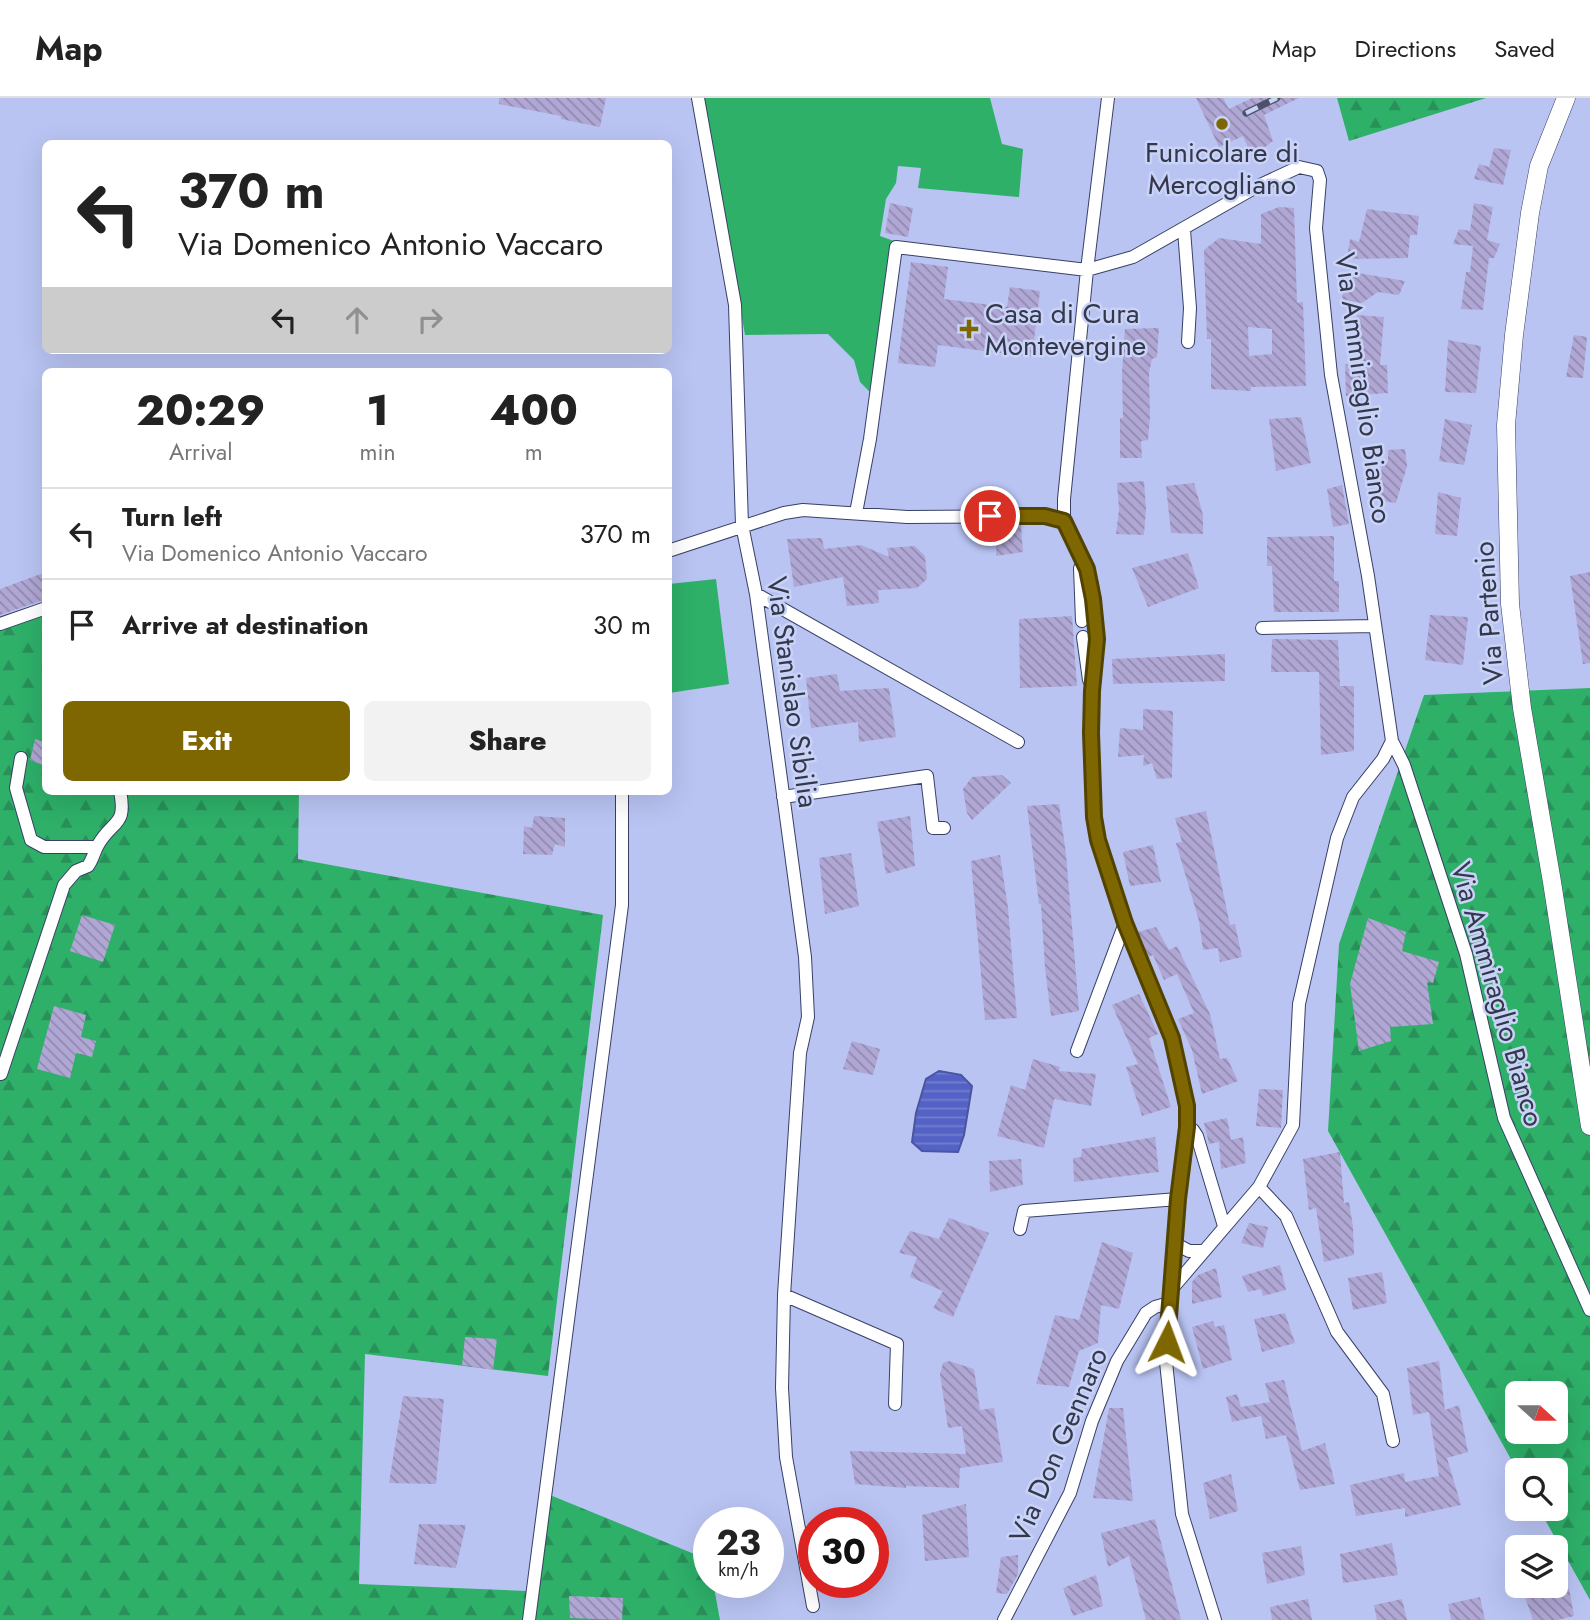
<!DOCTYPE html>
<style>
:root{--surface:#fff;--page:#f2f2f2;--text:#222;--muted:#767676;--line:#e0e0e0;--accent:#7e6700}
body{margin:0;font-family:Jost,sans-serif;background:var(--page);color:var(--text);height:100vh;display:flex;flex-direction:column;font-size:26px;white-space:nowrap}
*{box-sizing:border-box;margin:0}
p{font-size:23px;color:var(--muted)}
.icon{flex:none;width:38px;height:38px;fill:none;stroke:currentColor;stroke-width:2;stroke-linecap:round;stroke-linejoin:round}
.map{position:relative;flex:1;overflow:hidden}
.drawer{position:absolute;left:42px;top:270px;width:630px;height:427px;display:flex;flex-direction:column;background:var(--surface);border-radius:10px;box-shadow:0 7px 28px #0002}
.drawer>*{flex:none}
.top-card{position:absolute;left:42px;top:42px;width:630px;height:214px;border-radius:10px;box-shadow:0 7px 28px #0002;background:#fff;color:var(--text);overflow:hidden}
.needle{width:46px;rotate:111deg}
.tools{position:absolute;left:1505px;top:1283px;display:grid;gap:14px}
.tools a{display:grid;place-items:center;width:63px;height:63px;border-radius:10px;background:var(--surface);box-shadow:0 7px 28px #0002;font-size:35px}
.speed{position:absolute;left:693px;top:1409px;display:flex;gap:14px;font-size:35px;font-weight:700;text-align:center}
.speed>*{display:grid;place-content:center;width:91px;height:91px;border-radius:50%;background:var(--surface);box-shadow:0 7px 28px #0002;line-height:1}
.speed small{font-size:18px;font-weight:400}
.speed .limit{border:10px solid #d22;background:#fff;color:#111}
.pin{position:absolute;display:grid;place-items:center;width:60px;height:60px;color:#fff;margin:-30px;border:4px solid #fff;border-radius:50%;box-shadow:0 2px 7px #0007}
.me{position:absolute;width:77px;margin:-38px;rotate:3deg;stroke-linejoin:round;filter:drop-shadow(0 0 5px #0008)}
.turn{display:flex;align-items:center;gap:24px;height:147px;padding:0 21px;font-size:32px}
.turn .icon{width:91px;height:91px;stroke-width:2.5}
.turn b{display:block;font-size:49px;line-height:60px}
.lanes{display:flex;align-items:center;height:66px;padding:0 21px;background:#0003;justify-content:center;gap:35px;direction:ltr}
.lanes .off{opacity:.35}
.eta{display:flex;justify-content:space-evenly;align-items:center;height:119px;text-align:center}
.eta b{font-size:42px;font-weight:800;line-height:49px}
.cta{display:flex;gap:14px;margin-top:auto;padding:14px 21px}
.cta a{flex:1;height:80px;border-radius:10px;background:var(--accent);color:#fff;font-size:28px;font-weight:800;line-height:80px;text-align:center}
.cta a+a{background:var(--page);color:var(--text)}
ul{padding:0;list-style:none}
li{display:flex;align-items:center;gap:21px;height:91px;padding:0 21px;border-top:2px solid var(--line)}
li div{flex:1}
li b{display:block;font-size:26px}
li em{font-style:normal}
header{display:flex;align-items:center;gap:42px;box-sizing:border-box;height:98px;padding:0 35px;background:var(--surface);border-bottom:2px solid var(--line)}
header strong{font-size:33px}
nav{display:flex;gap:38px;margin-inline-start:auto;font-size:24px}
.map>svg:first-child{display:block}
.green{fill:#2eb069}
.forest{fill:url(#forest-firs);fill-rule:evenodd}
.water{fill:url(#water-rules);stroke:#4a55a2;stroke-width:2}
.building{fill:url(#building-back-hatch);fill-rule:evenodd}
.lines{fill:none;stroke-linecap:round;stroke-linejoin:round}
.street-casing{stroke:#384066;stroke-width:14}
.secondary-casing{stroke:#384066;stroke-width:19}
.street{stroke:#fff;stroke-width:12}
.secondary{stroke:#fff;stroke-width:18}
.rail-casing{stroke:#4c5169;stroke-width:7}
.rail{stroke:#c9d2f7;stroke-width:4.5;stroke-dasharray:13;stroke-linecap:butt}
.route-casing{stroke:#524300;stroke-width:18}
.route{stroke:#7e6700;stroke-width:12}
.poi-dot{fill:#7e6700;stroke:#c9d2f7;stroke-width:2.5}
.labels{text-anchor:middle;stroke-width:5;stroke-linejoin:round;paint-order:stroke}
.poi-label{font-size:28px;fill:#34384b;stroke:#c9d2f7}
.street-label{font-size:28px;fill:#34384b;stroke:#c9d2f7}
</style>
<header>
<strong>Map</strong>
<nav><a>Map</a><a>Directions</a><a>Saved</a></nav>
</header>
<div class="map">
<svg width="1590" height="1522" viewBox="0 0 1590 1522">
<defs>
<pattern id="forest-firs" width="22" height="20" patternUnits="userSpaceOnUse" patternTransform="scale(1.75)"><rect width="22" height="20" fill="#2eb069"/><path d="M5 1l3.5 6h-7zM16 11l3.5 6h-7z" fill="#289058"/></pattern>
<pattern id="water-rules" width="6" height="5" patternUnits="userSpaceOnUse" patternTransform="scale(1.75)"><rect width="6" height="5" fill="#5462c8"/><path d="M0 2.5h6" fill="none" stroke="#757fc8"/></pattern>
<pattern id="building-back-hatch" width="6" height="6" patternUnits="userSpaceOnUse" patternTransform="scale(1.75)"><rect width="6" height="6" fill="#b0a7d5"/><path d="M-1 5l2 2M0 0l6 6M5-1l2 2" fill="none" stroke="#9089af"/></pattern>
</defs>
<rect width="100%" height="100%" fill="#b9c4f3"/>
<!-- green -->
<path class="green" d="M 704,0 L 990,0 L 1002,46 L 1023,51 L 1019,99 L 918,90 L 921,70 L 898,68 L 896,85 L 886,101 L 880,138 L 894,143 L 875,282 L 871,295 L 860,284 L 854,262 L 828,236 L 745,237 Z
M 716,481 L 729,586 L 669,595 L 669,486 Z"/>
<!-- forest -->
<path class="forest" d="M 1337,0 L 1486,0 L 1349,43 Z
M 45,515 L 46,693 L 299,693 L 298,761 L 603,817 L 548,1278 L 365,1256 L 359,1486 L 527,1493 L 550,1397 L 709,1462 L 709,1484 L 713,1484 L 720,1522 L 0,1522 L 0,530 Z
M 1590,590 L 1590,1502 L 1539,1411 L 1556,1410 L 1556,1372 L 1517,1372 L 1328,1033 L 1339,846 L 1424,597 ZM 1517,1295 L 1556,1295 L 1556,1334 L 1517,1334 Z"/>
<!-- water -->
<path class="water" d="M 939,973 L 961,977 L 972,988 L 964,1037 L 958,1054 L 922,1053 L 912,1044 L 916,1015 L 926,981 Z"/>
<!-- building -->
<path class="building" d="M 499,0 L 606,0 L 600,29 L 561,21 L 561,18 L 499,6 Z
M 1196,0 L 1223,0 L 1229,11 L 1252,0 L 1299,0 L 1264,17 L 1273,43 L 1252,59 L 1243,38 L 1219,49 Z
M 1494,50 L 1511,52 L 1503,87 L 1474,81 L 1479,66 L 1489,69 Z
M 890,105 L 913,110 L 908,139 L 885,135 Z
M 1474,105 L 1493,109 L 1487,142 L 1500,146 L 1494,160 L 1489,160 L 1483,212 L 1461,211 L 1466,174 L 1470,174 L 1473,148 L 1453,146 L 1459,131 L 1470,133 Z
M 1279,109 L 1294,110 L 1297,205 L 1303,204 L 1306,288 L 1251,289 L 1251,293 L 1211,291 L 1211,241 L 1207,241 L 1204,152 L 1219,140 L 1261,146 L 1261,116 ZM 1248,229 L 1272,231 L 1272,256 L 1249,258 Z
M 1367,111 L 1419,118 L 1417,137 L 1410,137 L 1408,160 L 1347,161 L 1350,141 L 1359,144 Z
M 911,164 L 948,169 L 944,201 L 1007,209 L 1010,189 L 1040,193 L 1032,259 L 938,247 L 935,269 L 898,265 Z
M 1346,173 L 1405,183 L 1399,197 L 1378,194 L 1362,205 L 1342,202 Z
M 1357,217 L 1384,219 L 1380,267 L 1387,267 L 1388,295 L 1346,298 L 1345,266 L 1361,267 Z
M 1159,230 L 1157,259 L 1152,261 L 1149,275 L 1150,319 L 1148,342 L 1141,343 L 1142,360 L 1120,360 L 1120,320 L 1123,320 L 1122,275 L 1125,231 Z
M 1574,237 L 1587,239 L 1583,280 L 1566,279 Z
M 1448,242 L 1481,248 L 1476,295 L 1445,294 Z
M 1301,319 L 1311,365 L 1276,373 L 1269,321 Z
M 1445,321 L 1472,327 L 1464,367 L 1439,363 Z
M 1405,351 L 1407,368 L 1396,405 L 1378,402 L 1382,365 L 1388,364 L 1388,352 Z
M 1144,383 L 1146,411 L 1144,437 L 1116,436 L 1119,412 L 1117,385 Z
M 1194,385 L 1203,417 L 1203,436 L 1171,435 L 1166,388 Z
M 1342,387 L 1349,426 L 1333,429 L 1327,391 Z
M 1438,394 L 1461,400 L 1457,438 L 1435,436 Z
M 997,427 L 1021,427 L 1023,454 L 996,458 Z
M 1334,438 L 1334,483 L 1339,483 L 1339,514 L 1274,514 L 1272,468 L 1267,468 L 1267,439 Z
M 822,440 L 824,451 L 861,447 L 889,459 L 887,450 L 915,448 L 925,458 L 927,481 L 917,490 L 878,492 L 879,505 L 847,508 L 843,479 L 794,489 L 787,441 Z
M 1188,455 L 1199,490 L 1148,509 L 1132,470 Z
M 46,474 L 46,501 L 0,517 L 0,491 Z
M 1590,474 L 1590,565 L 1583,566 L 1570,478 Z
M 1430,517 L 1468,519 L 1463,567 L 1425,562 Z
M 1072,518 L 1077,588 L 1020,590 L 1019,521 Z
M 1272,541 L 1338,542 L 1340,588 L 1354,588 L 1354,653 L 1321,657 L 1319,574 L 1271,574 Z
M 1225,556 L 1225,583 L 1113,586 L 1112,561 Z
M 837,576 L 840,593 L 889,590 L 896,639 L 859,644 L 858,624 L 811,630 L 806,580 Z
M 1143,611 L 1173,613 L 1172,680 L 1157,681 L 1152,665 L 1143,668 L 1144,657 L 1118,659 L 1120,630 L 1143,632 Z
M 35,641 L 46,645 L 46,668 L 30,662 Z
M 1002,677 L 1011,685 L 972,722 L 967,715 L 963,691 L 972,679 Z
M 1059,706 L 1066,756 L 1079,913 L 1051,918 L 1045,870 L 1041,806 L 1039,806 L 1027,708 Z
M 1206,713 L 1230,827 L 1235,826 L 1242,859 L 1220,864 L 1218,850 L 1203,852 L 1199,823 L 1176,745 L 1182,744 L 1175,720 Z
M 534,718 L 565,720 L 565,749 L 555,746 L 552,757 L 523,756 L 524,728 L 532,730 Z
M 910,718 L 915,768 L 886,776 L 877,724 Z
M 1153,747 L 1161,784 L 1130,788 L 1123,754 Z
M 851,755 L 859,808 L 825,816 L 819,760 Z
M 1000,757 L 1008,810 L 1017,920 L 985,922 L 971,763 Z
M 82,817 L 115,827 L 103,864 L 70,853 Z
M 1368,820 L 1406,834 L 1402,853 L 1439,864 L 1433,885 L 1427,884 L 1433,926 L 1390,929 L 1391,943 L 1359,953 L 1350,886 Z
M 1156,829 L 1169,852 L 1177,848 L 1210,916 L 1220,961 L 1227,960 L 1238,983 L 1202,996 L 1192,952 L 1178,921 L 1194,915 L 1177,876 L 1164,882 L 1153,857 L 1148,859 L 1138,834 Z
M 1139,896 L 1158,936 L 1149,940 L 1171,1009 L 1142,1018 L 1126,969 L 1138,966 L 1112,907 Z
M 54,908 L 86,917 L 81,939 L 96,943 L 92,959 L 76,955 L 70,980 L 37,971 Z
M 852,943 L 880,951 L 873,977 L 843,971 Z
M 1033,961 L 1060,969 L 1059,973 L 1096,976 L 1091,1008 L 1054,1001 L 1044,1050 L 997,1038 L 1011,987 L 1025,992 Z
M 1259,991 L 1283,992 L 1281,1030 L 1256,1028 Z
M 1227,1020 L 1231,1042 L 1243,1039 L 1246,1065 L 1221,1071 L 1219,1044 L 1209,1046 L 1204,1025 Z
M 1155,1039 L 1159,1074 L 1074,1084 L 1073,1060 L 1081,1059 L 1082,1051 Z
M 1340,1054 L 1344,1105 L 1349,1104 L 1353,1129 L 1354,1157 L 1324,1164 L 1316,1110 L 1309,1112 L 1303,1061 Z
M 1021,1061 L 1023,1087 L 990,1094 L 989,1063 Z
M 949,1120 L 989,1135 L 953,1219 L 933,1210 L 943,1193 L 910,1179 L 917,1159 L 899,1155 L 910,1133 L 939,1141 Z
M 1249,1125 L 1268,1129 L 1263,1150 L 1241,1145 Z
M 1102,1144 L 1133,1155 L 1119,1211 L 1101,1207 L 1098,1245 L 1079,1253 L 1069,1289 L 1036,1286 L 1055,1217 L 1079,1222 Z
M 1280,1167 L 1286,1192 L 1263,1198 L 1261,1191 L 1248,1194 L 1242,1178 Z
M 1216,1170 L 1222,1199 L 1192,1206 L 1192,1184 L 1198,1177 Z
M 1382,1174 L 1387,1205 L 1353,1212 L 1348,1180 Z
M 1285,1215 L 1295,1245 L 1262,1254 L 1254,1221 Z
M 1213,1223 L 1215,1229 L 1224,1227 L 1232,1262 L 1203,1271 L 1192,1229 Z
M 465,1239 L 497,1241 L 493,1272 L 462,1267 Z
M 949,1263 L 974,1271 L 980,1312 L 994,1310 L 1003,1364 L 960,1370 L 959,1390 L 906,1388 L 906,1390 L 855,1386 L 850,1353 L 966,1356 L 962,1328 L 948,1330 L 940,1276 L 943,1265 Z
M 1439,1263 L 1445,1312 L 1459,1307 L 1468,1354 L 1447,1360 L 1461,1407 L 1405,1419 L 1405,1410 L 1356,1418 L 1350,1387 L 1404,1375 L 1405,1384 L 1439,1378 L 1429,1314 L 1413,1317 L 1407,1270 Z
M 1284,1282 L 1302,1353 L 1325,1345 L 1335,1386 L 1300,1392 L 1286,1337 L 1266,1341 L 1261,1318 L 1232,1324 L 1226,1299 L 1237,1296 L 1241,1309 L 1270,1304 L 1265,1285 Z
M 403,1298 L 444,1301 L 436,1386 L 389,1385 Z
M 1109,1310 L 1123,1310 L 1133,1403 L 1093,1400 Z
M 1231,1376 L 1238,1413 L 1210,1421 L 1203,1385 Z
M 966,1406 L 969,1459 L 925,1463 L 922,1417 Z
M 1155,1421 L 1181,1522 L 1146,1522 L 1129,1458 L 1108,1469 L 1101,1435 Z
M 419,1426 L 466,1427 L 456,1470 L 414,1466 Z
M 1392,1445 L 1398,1477 L 1343,1485 L 1340,1456 Z
M 1301,1448 L 1305,1477 L 1267,1486 L 1262,1455 Z
M 1018,1457 L 1018,1476 L 1007,1496 L 996,1495 L 1001,1459 Z
M 1096,1477 L 1103,1508 L 1073,1518 L 1063,1490 Z
M 1569,1490 L 1574,1518 L 1558,1522 L 1533,1522 L 1525,1499 Z
M 569,1498 L 623,1500 L 622,1522 L 570,1520 Z
M 1480,1499 L 1485,1522 L 1451,1522 L 1448,1506 Z
M 1308,1501 L 1312,1522 L 1272,1522 L 1270,1509 Z
M 1402,1501 L 1407,1522 L 1377,1522 L 1374,1507 Z"/>
<g class="lines">
<!-- street casing -->
<g class="street-casing">
<path id="street" d="M 698,0 L 735,207 L 742,427 L 756,496 L 805,859 L 808,919 L 800,955 L 784,1197 L 897,1246 L 895,1306
M 1108,0 L 1087,172 L 1064,401 L 1064,423 L 1092,486 L 1097,532 L 1091,635 L 1094,718 L 1098,742 L 1125,825 L 1172,940 L 1187,1008 L 1187,1029 L 1178,1101 L 1166,1264 L 1182,1416 L 1215,1522
M 1184,132 L 1190,210 L 1188,244
M 856,415 L 870,341 L 896,149 L 1087,172 L 1133,159 L 1256,89 L 1299,69 L 1317,73 L 1320,82 L 1316,130 L 1331,277 L 1368,478 L 1392,643 L 1404,667 L 1466,856 L 1504,1020 L 1590,1212
M 668,453 L 784,415 L 803,412 L 907,419 L 1045,418 L 1064,423
M 1080,470 L 1082,523
M 756,496 L 1018,644
M 0,526 L 46,510
M 1262,530 L 1375,528
M 1083,539 L 1089,582
M 21,660 L 16,690 L 31,742 L 44,749 L 96,749
M 783,699 L 927,678 L 933,730 L 944,730
M 1077,953 L 1125,825
M 1,976 L 64,787 L 76,773 L 88,768 C 93,761 94,754 98,747 C 113,721 127,729 120,693
M 1187,1029 L 1193,1032 L 1197,1038 L 1224,1128
M 1259,1089 L 1286,1118 L 1337,1234 L 1383,1296 L 1393,1343
M 1020,1131 L 1024,1113 L 1178,1101
M 1174,1145 L 1189,1153 L 1203,1153
M 1170,1193 L 1259,1089 L 1293,1027 L 1299,906 L 1337,740 L 1353,699 L 1383,661 L 1392,643
M 784,1197 L 782,1290 L 786,1359 L 813,1508
M 529,1522 L 622,807 L 622,693
M 1004,1522 L 1070,1395 L 1092,1323 L 1117,1263 L 1146,1215 L 1155,1209 L 1169,1205"/>
</g>
<!-- secondary casing -->
<g class="secondary-casing">
<path id="secondary" d="M 1566,0 L 1539,68 L 1530,115 L 1514,237 L 1506,327 L 1510,506 L 1522,610 L 1552,784 L 1590,1028"/>
</g>
<!-- street -->
<use href="#street" class="street"/>
<!-- secondary -->
<use href="#secondary" class="secondary"/>
<!-- rail casing -->
<g class="rail-casing">
<path id="rail" d="M 1246,15 L 1277,0"/>
</g>
<!-- rail -->
<use href="#rail" class="rail"/>
</g>
<g class="lines">
<!-- route casing -->
<g class="route-casing">
<path id="route" d="M 990,418 L 1045,418 L 1064,423 L 1087,471 L 1093,501 L 1097,541 L 1092,593 L 1091,635 L 1094,719 L 1098,742 L 1125,825 L 1172,940 L 1187,1008 L 1187,1029 L 1178,1101 L 1167,1244"/>
</g>
<!-- route -->
<use href="#route" class="route"/>
</g>
<!-- markers -->
<g class="poi-dot">
<circle cx="1222" cy="26" r="7"/>
<path d="M965.5 220.5h7v7h7v7h-7v7h-7v-7h-7v-7h7z"/>
</g>
<g class="labels">
<!-- poi labels -->
<g class="poi-label">
<text x="1222" y="64">Funicolare di<tspan x="1222" dy="32">Mercogliano</tspan></text>
<text x="985" y="225" text-anchor="start">Casa di Cura<tspan x="985" dy="32">Montevergine</tspan></text>
</g>
<!-- street labels -->
<g class="street-label">
<text transform="translate(1364 290) rotate(82)" y="10">Via Ammiraglio Bianco</text>
<text transform="translate(1488 515) rotate(-94)" y="10">Via Partenio</text>
<text transform="translate(793 594) rotate(82)" y="10">Via Stanislao Sibilia</text>
<text transform="translate(1498 896) rotate(74)" y="10">Via Ammiraglio Bianco</text>
<text transform="translate(1058 1347) rotate(-67)" y="10">Via Don Gennaro</text>
</g>
</g>
</svg>
<div class="tools">
<a><svg class="needle" viewBox="-14 -14 28 28"><path d="M0-13l5 13h-10z" fill="#e53935"/><path d="M0 13l5-13h-10z" fill="#767676"/></svg></a>
<a><svg class="icon" aria-label="search" viewBox="0 0 24 24"><circle cx="10" cy="10" r="6"/><path d="M15 15l6 6"/></svg></a>
<a><svg class="icon" aria-label="layers" viewBox="0 0 24 24"><path d="M12 4l9 5-9 5-9-5zM3 14l9 5 9-5"/></svg></a>
</div>
<div class="speed"><div>23<small>km/h</small></div><div class="limit">30</div></div>
<div class="pin" style="left:990px;top:418px;background:#d93025"><svg class="icon" aria-label="arrive" viewBox="0 0 24 24"><path d="M6 21V4h12l-3 4 3 4H6"/></svg></div>
<svg class="me" style="left:1167px;top:1244px" viewBox="-20 -20 40 40"><path d="M0-17L14 15 0 8-14 15z" fill="#7e6700" stroke="#fff" stroke-width="4"/></svg>
<div class="top-card">
<div class="turn"><svg class="icon" aria-label="left" viewBox="0 0 24 24"><path d="M17 20v-9H6M10 6l-5 5 5 5"/></svg><div><b>370 m</b>Via Domenico Antonio Vaccaro</div></div>
<div class="lanes"><svg class="icon" aria-label="left" viewBox="0 0 24 24"><path d="M17 20v-9H6M10 6l-5 5 5 5"/></svg><svg class="icon off" aria-label="ahead" viewBox="0 0 24 24"><path d="M12 20V5M6 11l6-6 6 6"/></svg><svg class="icon off" aria-label="right" viewBox="0 0 24 24"><path d="M7 20v-9h11M14 6l5 5-5 5"/></svg></div>
</div>
<section class="drawer">
<div class="eta">
<div><b>20:29</b><p>Arrival</p></div>
<div><b>1</b><p>min</p></div>
<div><b>400</b><p>m</p></div>
</div>
<ul>
<li><svg class="icon" aria-label="left" viewBox="0 0 24 24"><path d="M17 20v-9H6M10 6l-5 5 5 5"/></svg><div><b>Turn left</b><p>Via Domenico Antonio Vaccaro</p></div><em>370 m</em></li>
<li><svg class="icon" aria-label="arrive" viewBox="0 0 24 24"><path d="M6 21V4h12l-3 4 3 4H6"/></svg><div><b>Arrive at destination</b></div><em>30 m</em></li>
</ul>
<div class="cta"><a>Exit</a><a>Share</a></div>
</section>
</div>
